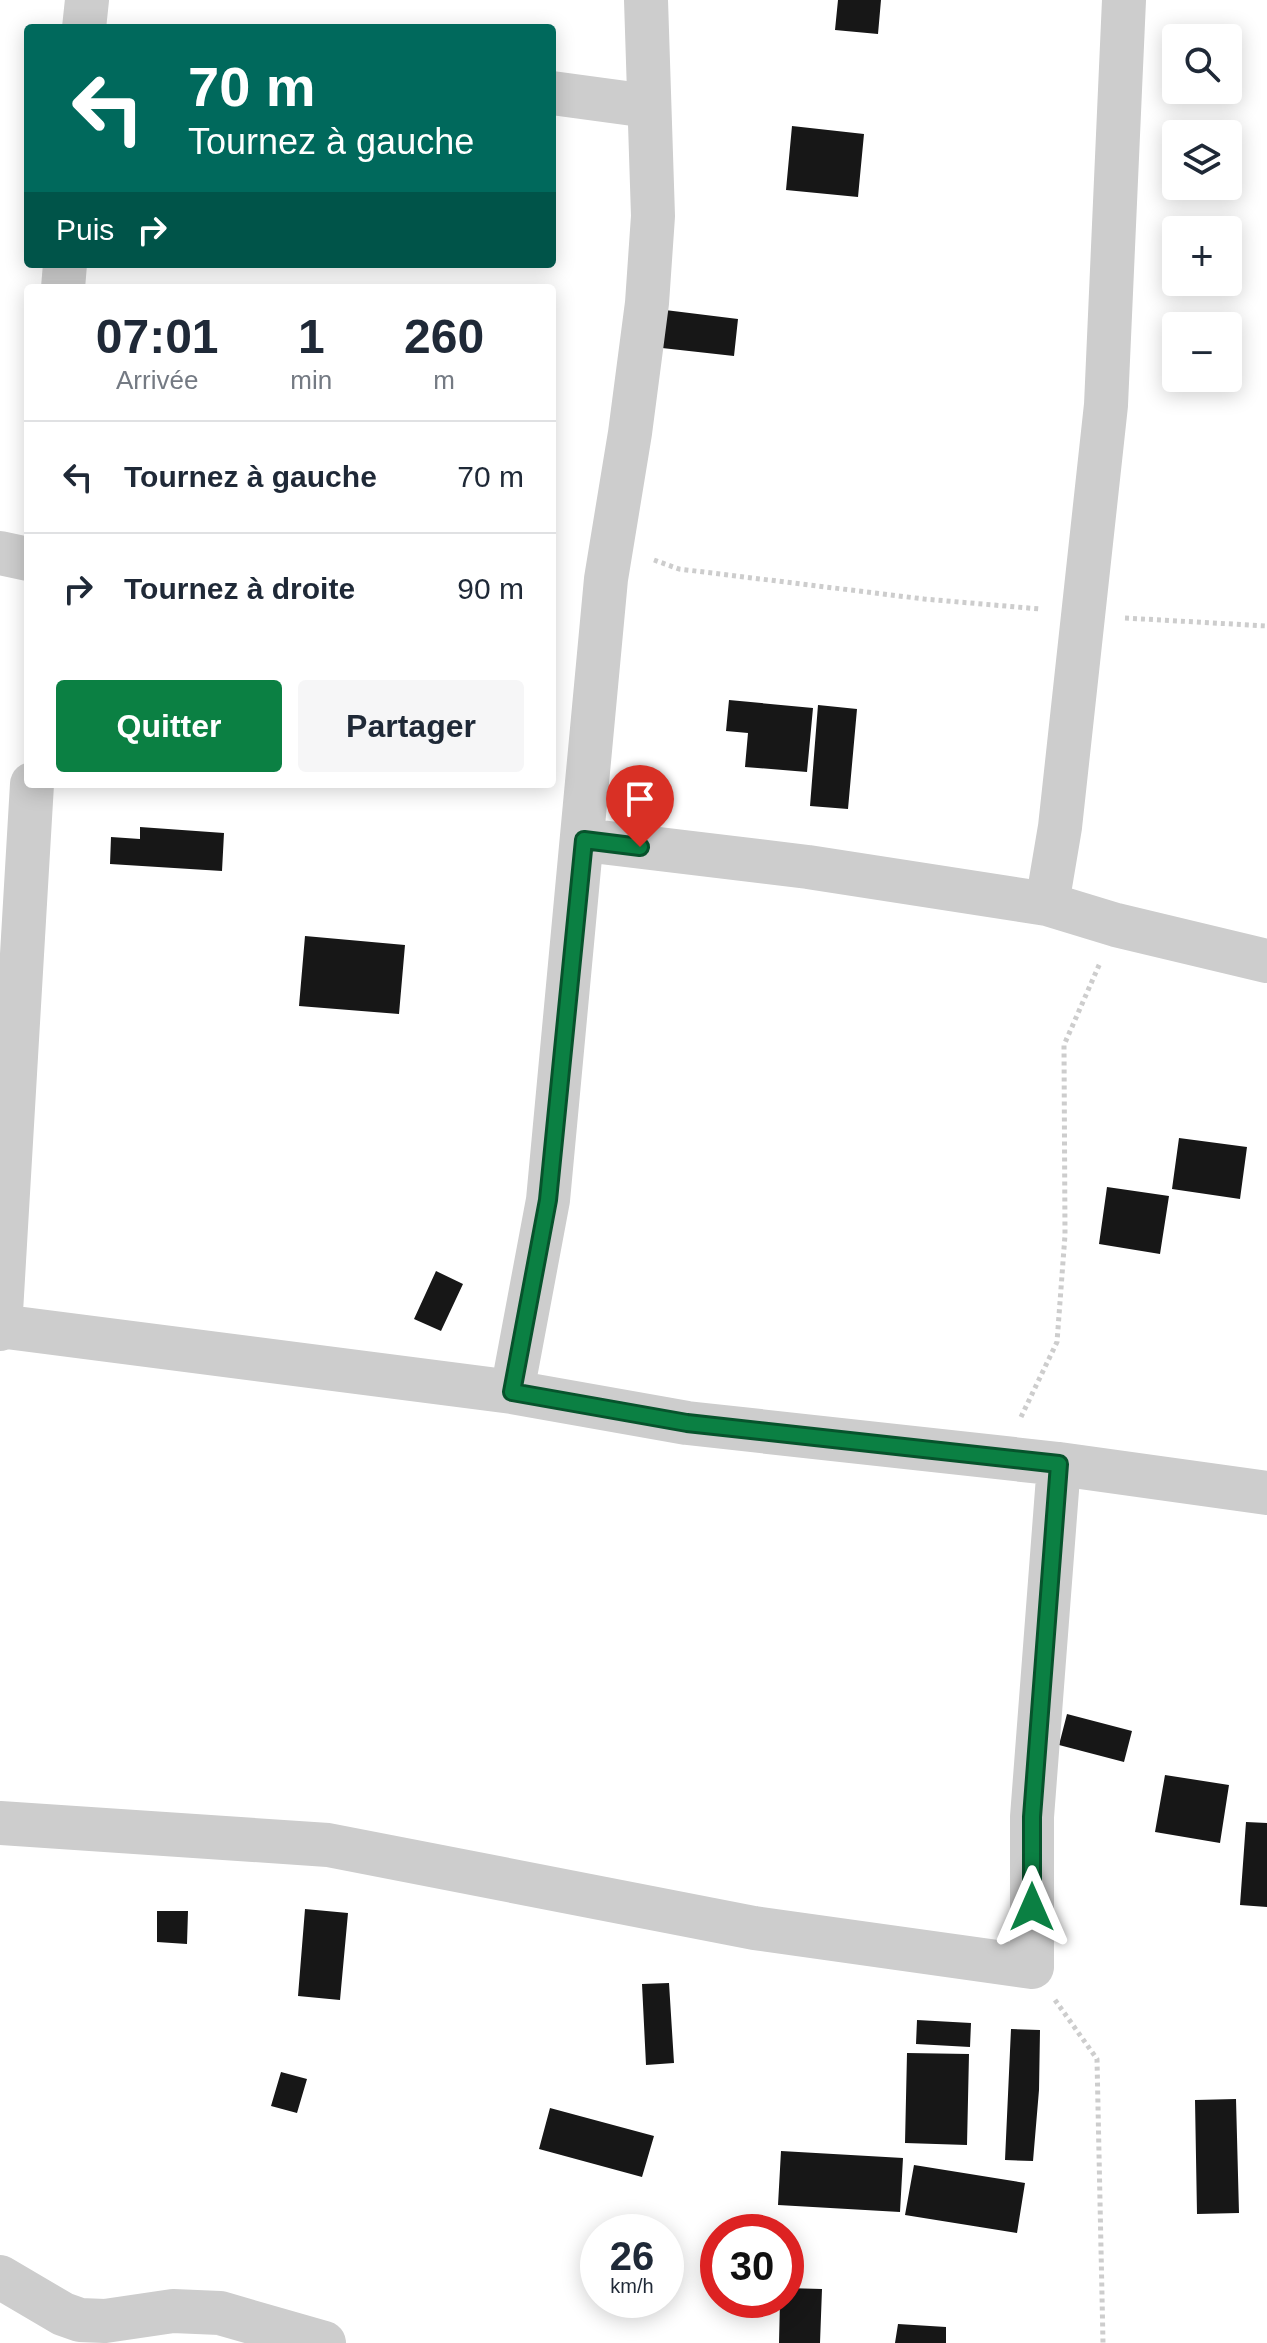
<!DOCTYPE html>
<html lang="fr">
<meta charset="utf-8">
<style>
:root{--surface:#fff;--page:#f6f6f7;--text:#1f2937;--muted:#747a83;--line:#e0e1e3;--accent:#0b8043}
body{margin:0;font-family:Arial,sans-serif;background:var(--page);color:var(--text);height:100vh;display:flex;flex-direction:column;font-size:30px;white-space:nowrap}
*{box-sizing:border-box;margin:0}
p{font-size:26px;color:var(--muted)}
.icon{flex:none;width:44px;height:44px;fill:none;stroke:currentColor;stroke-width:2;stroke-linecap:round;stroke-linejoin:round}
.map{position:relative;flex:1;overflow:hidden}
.drawer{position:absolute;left:24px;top:284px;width:532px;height:504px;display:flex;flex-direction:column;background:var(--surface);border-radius:8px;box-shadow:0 4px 20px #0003}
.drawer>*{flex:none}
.hud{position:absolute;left:24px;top:24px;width:532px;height:244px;border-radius:8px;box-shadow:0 4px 20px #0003;background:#00695c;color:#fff;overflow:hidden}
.fabs{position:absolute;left:1162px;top:24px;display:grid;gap:16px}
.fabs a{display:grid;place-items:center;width:80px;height:80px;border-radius:8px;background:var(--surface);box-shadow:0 4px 20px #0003;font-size:40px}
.speed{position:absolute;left:580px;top:2214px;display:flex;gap:16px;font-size:40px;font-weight:700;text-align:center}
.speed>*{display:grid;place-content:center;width:104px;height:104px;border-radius:50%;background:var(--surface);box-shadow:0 4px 20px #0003;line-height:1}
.speed small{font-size:20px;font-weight:400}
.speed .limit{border:12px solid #d22;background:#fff;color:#111}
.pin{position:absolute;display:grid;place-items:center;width:68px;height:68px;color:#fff;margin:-82px -34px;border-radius:50% 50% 50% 0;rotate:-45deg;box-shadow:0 0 8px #0007}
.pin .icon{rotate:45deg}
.me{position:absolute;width:88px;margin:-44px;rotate:0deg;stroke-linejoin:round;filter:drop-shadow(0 0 6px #0008)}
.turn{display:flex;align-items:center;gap:28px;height:168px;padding:0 32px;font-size:36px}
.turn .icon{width:104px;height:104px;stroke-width:2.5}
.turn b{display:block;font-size:56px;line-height:68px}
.then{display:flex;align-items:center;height:76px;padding:0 32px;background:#0003;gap:16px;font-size:30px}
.eta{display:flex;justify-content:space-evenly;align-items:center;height:136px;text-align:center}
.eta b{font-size:48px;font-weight:600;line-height:56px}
.primary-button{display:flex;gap:16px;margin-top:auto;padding:16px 32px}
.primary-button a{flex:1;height:92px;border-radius:8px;background:var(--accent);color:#fff;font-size:32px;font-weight:600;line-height:92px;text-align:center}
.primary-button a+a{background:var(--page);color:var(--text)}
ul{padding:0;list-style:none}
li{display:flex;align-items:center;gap:24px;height:112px;padding:0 32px;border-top:2px solid var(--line)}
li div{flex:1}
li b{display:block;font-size:30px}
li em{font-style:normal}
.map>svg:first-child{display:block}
.building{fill:#171717}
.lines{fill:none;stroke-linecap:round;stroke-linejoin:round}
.path{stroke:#cdcdcd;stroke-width:5;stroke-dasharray:4 4;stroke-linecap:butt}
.minor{stroke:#cdcdcd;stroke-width:44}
.route-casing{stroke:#07532c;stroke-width:20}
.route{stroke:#0b8043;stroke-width:14}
</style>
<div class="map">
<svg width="1267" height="2343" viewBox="0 0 1267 2343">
<rect width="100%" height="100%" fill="#fff"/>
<!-- building -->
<path class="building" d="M 838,0 L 881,0 L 878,34 L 835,30 Z
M 792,126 L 864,134 L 858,197 L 786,190 Z
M 657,309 L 738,319 L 734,356 L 653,347 Z
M 729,700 L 813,708 L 807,772 L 745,767 L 748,733 L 726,731 Z
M 818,705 L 857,709 L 848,809 L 810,806 Z
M 140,827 L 224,833 L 222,871 L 110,864 L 111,837 L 140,839 Z
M 305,936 L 405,945 L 399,1014 L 299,1006 Z
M 1179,1138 L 1247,1147 L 1240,1199 L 1172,1189 Z
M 1107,1187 L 1169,1196 L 1160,1254 L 1099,1244 Z
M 436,1271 L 463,1284 L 441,1331 L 414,1319 Z
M 1067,1714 L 1132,1731 L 1124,1762 L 1059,1745 Z
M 1165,1775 L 1229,1785 L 1220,1843 L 1155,1832 Z
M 1246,1822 L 1267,1823 L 1267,1907 L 1240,1905 Z
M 305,1909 L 348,1913 L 340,2000 L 298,1996 Z
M 157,1911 L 188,1911 L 187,1944 L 157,1942 Z
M 669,1983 L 674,2063 L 646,2065 L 642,1984 Z
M 917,2020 L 971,2023 L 970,2047 L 916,2044 Z
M 1011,2029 L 1040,2030 L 1039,2090 L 1033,2161 L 1005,2160 Z
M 907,2053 L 969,2054 L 967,2145 L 905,2143 Z
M 281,2072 L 307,2079 L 297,2113 L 271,2106 Z
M 1236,2099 L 1239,2213 L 1197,2214 L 1195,2100 Z
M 550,2108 L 654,2136 L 642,2177 L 539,2149 Z
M 781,2151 L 903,2158 L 900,2212 L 778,2205 Z
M 914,2165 L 1025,2183 L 1017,2233 L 905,2215 Z
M 786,2288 L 822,2289 L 820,2343 L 779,2343 L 780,2300 L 786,2300 Z
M 898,2324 L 946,2327 L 946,2343 L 895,2343 Z"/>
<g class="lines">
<!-- path -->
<path class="path" d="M 654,560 L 679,569 L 924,599 L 1040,609
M 1125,618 L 1267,626
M 1021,1417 L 1057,1342 L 1065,1235 L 1064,1045 L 1100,963
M 1055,2000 L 1097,2059 L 1103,2343"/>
<!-- minor -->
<path class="minor" d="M 84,28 L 87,0
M 552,93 L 648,106
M 63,288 L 65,264
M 0,553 L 28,559
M 584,840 L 808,867 L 1047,904 L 1116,925 L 1267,961
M 1047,904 L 1060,827 L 1106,405 L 1124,0
M 0,1326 L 512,1392 L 687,1423 L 1059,1464 L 1267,1493
M 0,1329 L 32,784
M 512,1392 L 548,1200 L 606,579 L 630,433 L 647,303 L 653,216 L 646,0
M 0,1823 L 328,1845 L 754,1928 L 1032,1967 L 1032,1817 L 1059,1464
M 0,2277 L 63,2314 L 80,2320 L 105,2321 L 173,2311 L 220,2313 L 324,2343"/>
</g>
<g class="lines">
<!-- route casing -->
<g class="route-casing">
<path id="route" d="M 640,847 L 584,840 L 548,1200 L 512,1392 L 687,1423 L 1059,1464 L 1032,1817 L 1032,1907"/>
</g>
<!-- route -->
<use href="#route" class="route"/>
</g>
</svg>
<div class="fabs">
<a><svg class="icon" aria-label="search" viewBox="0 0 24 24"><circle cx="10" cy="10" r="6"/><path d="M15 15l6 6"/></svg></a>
<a><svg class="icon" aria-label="layers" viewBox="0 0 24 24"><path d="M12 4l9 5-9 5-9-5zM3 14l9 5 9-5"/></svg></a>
<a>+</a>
<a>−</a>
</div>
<div class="speed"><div>26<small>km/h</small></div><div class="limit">30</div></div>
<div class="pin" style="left:640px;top:847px;background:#d93025"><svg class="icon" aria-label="arrive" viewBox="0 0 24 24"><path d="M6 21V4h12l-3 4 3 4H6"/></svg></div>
<svg class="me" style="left:1032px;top:1907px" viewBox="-20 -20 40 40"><path d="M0-17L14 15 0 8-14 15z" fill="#0b8043" stroke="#fff" stroke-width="4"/></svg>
<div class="hud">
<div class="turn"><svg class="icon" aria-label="left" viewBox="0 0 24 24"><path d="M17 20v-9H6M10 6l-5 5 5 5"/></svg><div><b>70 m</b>Tournez à gauche</div></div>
<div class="then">Puis<svg class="icon" aria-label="right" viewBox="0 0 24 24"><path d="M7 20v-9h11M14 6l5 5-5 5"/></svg></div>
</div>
<section class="drawer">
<div class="eta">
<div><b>07:01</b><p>Arrivée</p></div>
<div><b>1</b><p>min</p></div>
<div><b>260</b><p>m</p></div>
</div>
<ul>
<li><svg class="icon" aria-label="left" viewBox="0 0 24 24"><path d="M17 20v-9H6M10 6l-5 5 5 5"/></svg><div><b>Tournez à gauche</b></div><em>70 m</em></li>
<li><svg class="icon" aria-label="right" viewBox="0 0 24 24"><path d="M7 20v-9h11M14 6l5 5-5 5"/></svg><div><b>Tournez à droite</b></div><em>90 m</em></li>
</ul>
<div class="primary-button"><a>Quitter</a><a>Partager</a></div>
</section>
</div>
